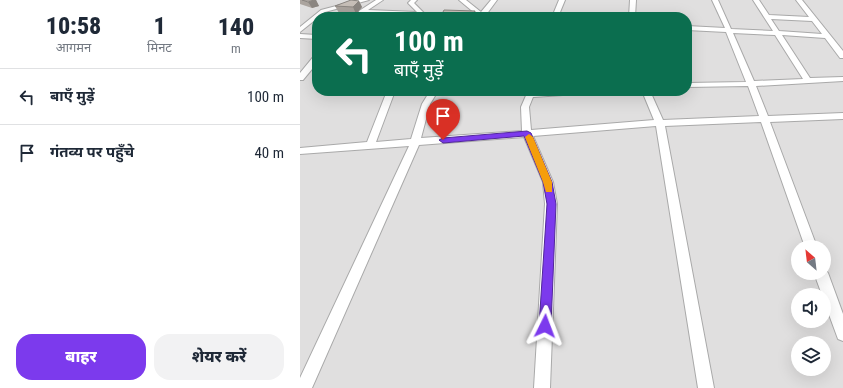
<!DOCTYPE html>
<html lang="hi">
<meta charset="utf-8">
<style>
:root{--surface:#fff;--page:#f2f2f3;--text:#1f2937;--muted:#747a83;--line:#e0e1e3;--accent:#7c3aed}
body{margin:0;font-family:"Roboto Condensed","Noto Sans Devanagari",sans-serif;background:var(--page);color:var(--text);height:100vh;display:flex;flex-direction:column;font-size:15px;white-space:nowrap}
*{box-sizing:border-box;margin:0}
p{font-size:13px;color:var(--muted)}
.icon{flex:none;width:22px;height:22px;fill:none;stroke:currentColor;stroke-width:2;stroke-linecap:round;stroke-linejoin:round}
.map{position:relative;flex:1;overflow:hidden}
.side{display:flex;flex-direction:column;background:var(--surface);width:300px}
.side>*{flex:none}
.guide{position:absolute;left:12px;top:12px;width:380px;height:84px;border-radius:16px;box-shadow:0 4px 16px #0002;background:#0b6e4f;color:#fff;overflow:hidden}
.needle{width:26px;rotate:332deg}
.fabs{position:absolute;left:491px;top:240px;display:grid;gap:8px}
.fabs a{display:grid;place-items:center;width:40px;height:40px;border-radius:50%;background:var(--surface);box-shadow:0 4px 16px #0002;font-size:20px}
.pin{position:absolute;display:grid;place-items:center;width:34px;height:34px;color:#fff;margin:-41px -17px;border-radius:50% 50% 50% 0;rotate:-45deg;box-shadow:0 0 4px #0007}
.pin .icon{rotate:45deg}
.me{position:absolute;width:44px;margin:-22px;rotate:3deg;stroke-linejoin:round;filter:drop-shadow(0 0 3px #0008)}
.turn{display:flex;align-items:center;gap:14px;height:84px;padding:0 16px;font-size:18px}
.turn .icon{width:52px;height:52px;stroke-width:2.5}
.turn b{display:block;font-size:28px;line-height:34px}
.eta{display:flex;justify-content:space-evenly;align-items:center;height:68px;text-align:center}
.eta b{font-size:24px;font-weight:800;line-height:28px}
.primary-button{display:flex;gap:8px;margin-top:auto;padding:8px 16px}
.primary-button a{flex:1;height:46px;border-radius:16px;background:var(--accent);color:#fff;font-size:16px;font-weight:800;line-height:46px;text-align:center}
.primary-button a+a{background:var(--page);color:var(--text)}
ul{padding:0;list-style:none}
li{display:flex;align-items:center;gap:12px;height:56px;padding:0 16px;border-top:1px solid var(--line)}
li div{flex:1}
li b{display:block;font-size:15px}
li em{font-style:normal}
main{display:flex;flex:1;min-height:0}
.map>svg:first-child{display:block}
.residential{fill:#e0dfdf;fill-rule:evenodd}
.lines{fill:none;stroke-linecap:round;stroke-linejoin:round}
.street-casing{stroke:#a9a9a9;stroke-width:2}
.street{fill:#fff;fill-rule:evenodd}
.wall{fill:#aba49e}
.shaded-wall{fill:#8b8681}
.building{fill:#c7bfb8;stroke:#8b8681}
.route{fill:#7c3aed;stroke:#51269a}
.slow{fill:#f59e0b}
</style>
<main>
<section class="side">
<div class="eta">
<div><b>10:58</b><p>आगमन</p></div>
<div><b>1</b><p>मिनट</p></div>
<div><b>140</b><p>m</p></div>
</div>
<ul>
<li><svg class="icon" aria-label="left" viewBox="0 0 24 24"><path d="M17 20v-9H6M10 6l-5 5 5 5"/></svg><div><b>बाएँ मुड़ें</b></div><em>100 m</em></li>
<li><svg class="icon" aria-label="arrive" viewBox="0 0 24 24"><path d="M6 21V4h12l-3 4 3 4H6"/></svg><div><b>गंतव्य पर पहुँचे</b></div><em>40 m</em></li>
</ul>
<div class="primary-button"><a>बाहर</a><a>शेयर करें</a></div>
</section>
<div class="map">
<svg width="543" height="388" viewBox="0 0 543 388">
<rect width="100%" height="100%" fill="#f2efe9"/>
<!-- residential -->
<path class="residential" d="M 0,0 L 543,0 L 543,388 L 0,388 ZM 17,17 L 387,17 L 387,91 L 17,91 ZM 498,247 L 524,247 L 524,273 L 498,273 ZM 498,295 L 524,295 L 524,321 L 498,321 ZM 498,343 L 524,343 L 524,369 L 498,369 Z"/>
<g class="lines">
<!-- street casing -->
<g class="street-casing">
<path id="street" d="M 59,0 L 69,0 L 25,12 L 0,32 L 0,27 L 21,10 Z
M 76,0 L 83,0 L 68,10 L 117,12 L 108,3 L 111,0 L 117,0 L 114,3 L 124,13 L 177,15 L 159,0 L 166,0 L 181,12 L 191,0 L 197,0 L 186,15 L 194,17 L 118,17 L 59,13 L 59,11 Z
M 259,0 L 265,0 L 258,17 L 252,17 Z
M 330,0 L 336,0 L 335,17 L 329,17 Z
M 412,0 L 418,0 L 431,29 L 473,31 L 453,0 L 459,0 L 469,15 L 509,17 L 496,0 L 502,0 L 543,51 L 543,58 L 540,58 L 525,38 L 482,35 L 510,78 L 543,77 L 543,81 L 456,86 L 468,116 L 543,113 L 543,119 L 470,122 L 517,247 L 505,247 L 461,122 L 365,126 L 414,388 L 398,388 L 356,126 L 233,136 L 253,182 L 257,204 L 250,388 L 234,388 L 245,204 L 243,182 L 224,137 L 119,145 L 12,388 L 0,388 L 0,378 L 109,146 L 0,154 L 0,148 L 67,142 L 87,91 L 95,91 L 76,142 L 111,139 L 122,104 L 130,91 L 138,91 L 130,104 L 121,138 L 222,131 L 221,107 L 228,91 L 297,91 L 293,93 L 233,97 L 229,107 L 231,130 L 354,120 L 342,91 L 350,91 L 363,120 L 459,116 L 448,86 L 387,87 L 387,83 L 446,82 L 426,32 L 387,30 L 387,26 L 425,28 ZM 471,19 L 512,21 L 522,34 L 479,31 ZM 433,33 L 475,35 L 503,79 L 454,81 Z
M 0,34 L 17,35 L 17,39 L 0,38 Z
M 14,56 L 17,56 L 17,63 L 3,80 L 0,80 L 0,73 Z
M 524,268 L 528,273 L 543,314 L 543,341 L 538,339 L 524,301 L 524,295 L 522,295 L 514,273 L 524,273 Z"/>
</g>
<!-- street -->
<use href="#street" class="street"/>
</g>
<!-- wall -->
<path class="wall" d="M 0,0 L 16,0 L 19,6 L 12,8 L 0,4 Z
M 59,1 L 62,7 L 56,14 L 39,13 L 35,6 Z
M 175,11 L 177,17 L 141,17 L 141,16 Z"/>
<!-- shaded-wall -->
<path class="shaded-wall" d="M 14,0 L 16,0 L 19,6 L 12,8 L 8,2 Z
M 59,1 L 62,7 L 56,14 L 53,7 Z
M 175,11 L 177,17 L 172,17 L 172,16 Z"/>
<!-- building -->
<path class="building" d="M 2,0 L 14,0 L 8,2 Z
M 51,0 L 59,1 L 53,7 L 35,6 Z
M 144,10 L 175,11 L 172,16 L 141,16 Z"/>
<!-- route -->
<path class="route" d="M 227,131 L 231,133 L 252,182 L 256,204 L 251,326 L 250,331 L 245,333 L 241,331 L 239,326 L 247,204 L 243,182 L 224,136 L 143,143 L 139,140 L 143,138 Z"/>
<!-- slow -->
<path class="slow" d="M 229,134 L 233,137 L 252,182 L 252,192 L 246,192 L 243,182 L 225,137 Z"/>
</svg>
<div class="fabs">
<a><svg class="needle" viewBox="-14 -14 28 28"><path d="M0-13l5 13h-10z" fill="#e53935"/><path d="M0 13l5-13h-10z" fill="#747a83"/></svg></a>
<a><svg class="icon" aria-label="sound" viewBox="0 0 24 24"><path d="M4 9h4l5-4v14l-5-4H4zM17 9q2 3 0 6"/></svg></a>
<a><svg class="icon" aria-label="layers" viewBox="0 0 24 24"><path d="M12 4l9 5-9 5-9-5zM3 14l9 5 9-5"/></svg></a>
</div>
<div class="pin" style="left:143px;top:140px;background:#d93025"><svg class="icon" aria-label="arrive" viewBox="0 0 24 24"><path d="M6 21V4h12l-3 4 3 4H6"/></svg></div>
<svg class="me" style="left:245px;top:326px" viewBox="-20 -20 40 40"><path d="M0-17L14 15 0 8-14 15z" fill="#7c3aed" stroke="#fff" stroke-width="4"/></svg>
<div class="guide">
<div class="turn"><svg class="icon" aria-label="left" viewBox="0 0 24 24"><path d="M17 20v-9H6M10 6l-5 5 5 5"/></svg><div><b>100 m</b>बाएँ मुड़ें</div></div>
</div>
</div>
</main>
